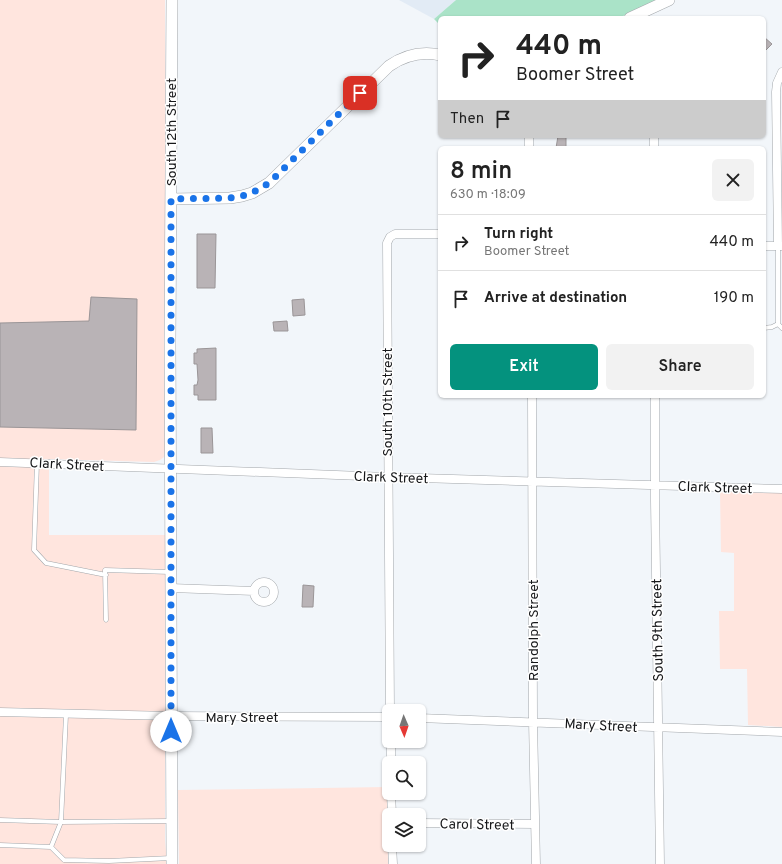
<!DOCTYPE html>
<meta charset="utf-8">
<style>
:root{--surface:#fff;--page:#f2f2f2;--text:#222;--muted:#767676;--line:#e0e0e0;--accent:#04927e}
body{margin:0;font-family:Overpass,sans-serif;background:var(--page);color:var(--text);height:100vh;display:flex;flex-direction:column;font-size:15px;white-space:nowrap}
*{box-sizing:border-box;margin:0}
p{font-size:13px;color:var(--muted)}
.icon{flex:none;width:22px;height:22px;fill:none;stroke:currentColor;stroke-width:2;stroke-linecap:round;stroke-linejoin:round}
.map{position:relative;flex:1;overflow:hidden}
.panel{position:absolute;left:438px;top:146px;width:328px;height:252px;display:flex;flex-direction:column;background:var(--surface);border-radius:6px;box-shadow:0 1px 3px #0004}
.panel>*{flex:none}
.banner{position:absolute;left:438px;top:16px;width:328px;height:122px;border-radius:6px;box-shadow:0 1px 3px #0004;background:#fff;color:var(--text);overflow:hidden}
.needle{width:26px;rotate:178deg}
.controls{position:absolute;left:382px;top:704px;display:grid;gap:8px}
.controls a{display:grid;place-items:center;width:44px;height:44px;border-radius:6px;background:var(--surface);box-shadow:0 1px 3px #0004;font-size:20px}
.pin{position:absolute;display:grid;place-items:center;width:34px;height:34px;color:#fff;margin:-17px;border-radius:8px;box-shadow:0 2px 6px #0006}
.me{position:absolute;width:44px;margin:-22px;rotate:0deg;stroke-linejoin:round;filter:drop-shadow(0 0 3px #0008)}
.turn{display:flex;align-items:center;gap:14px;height:84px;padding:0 12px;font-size:18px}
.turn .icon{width:52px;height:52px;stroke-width:2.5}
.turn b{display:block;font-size:28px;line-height:34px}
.then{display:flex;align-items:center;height:38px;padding:0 12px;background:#0003;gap:8px;font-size:15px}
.round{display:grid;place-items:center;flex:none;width:42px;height:42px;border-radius:6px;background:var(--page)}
.overview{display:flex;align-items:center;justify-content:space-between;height:68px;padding:0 12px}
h1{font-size:24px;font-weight:600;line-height:30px}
.cta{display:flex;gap:8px;margin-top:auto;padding:8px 12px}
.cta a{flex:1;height:46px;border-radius:6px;background:var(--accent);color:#fff;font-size:16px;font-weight:600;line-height:46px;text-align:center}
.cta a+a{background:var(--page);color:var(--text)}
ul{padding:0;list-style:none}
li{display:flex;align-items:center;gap:12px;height:56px;padding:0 12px;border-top:1px solid var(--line)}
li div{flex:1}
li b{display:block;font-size:15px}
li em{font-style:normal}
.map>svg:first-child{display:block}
.built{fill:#e2ebf5}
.industrial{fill:#ffe5de}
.green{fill:#aae3c8}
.building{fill:#b9b3b6;stroke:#9a9597}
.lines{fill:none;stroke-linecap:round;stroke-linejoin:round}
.lane-casing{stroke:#a3a7ab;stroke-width:5}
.street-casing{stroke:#a3a7ab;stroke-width:9}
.secondary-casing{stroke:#a3a7ab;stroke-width:12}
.lane{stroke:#fff;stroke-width:4}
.street{stroke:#fff;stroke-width:8}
.secondary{stroke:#fff;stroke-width:11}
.route{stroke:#1a73e8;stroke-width:7;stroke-dasharray:0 12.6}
.labels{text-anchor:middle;stroke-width:3;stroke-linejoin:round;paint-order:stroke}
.street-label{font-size:14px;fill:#17181a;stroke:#fff}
</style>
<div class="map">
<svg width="782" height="864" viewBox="0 0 782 864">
<rect width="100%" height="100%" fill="#f2f6fa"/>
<!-- built -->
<path class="built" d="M 399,0 L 456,0 L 434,19 Z"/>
<!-- industrial -->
<path class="industrial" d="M 0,0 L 165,0 L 166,289 L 165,451 L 164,457 L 160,460 L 154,462 L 49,459 L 49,535 L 165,535 L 165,840 L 167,864 L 0,864 Z
M 720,491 L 782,493 L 782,727 L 748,725 L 747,669 L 720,669 L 719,611 L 734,611 L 734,553 L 721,552 Z
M 387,787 L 388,864 L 179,864 L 178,790 Z"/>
<!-- green -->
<path class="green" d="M 456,0 L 656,0 L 619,18 L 440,18 L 440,25 L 434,19 Z"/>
<!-- building -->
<path class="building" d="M 764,37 L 772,44 L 764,52 Z
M 558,136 L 566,136 L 566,148 L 556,148 Z
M 197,234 L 216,234 L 215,288 L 197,288 Z
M 91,297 L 137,299 L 136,430 L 0,427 L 0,323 L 89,321 Z
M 304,299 L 305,315 L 293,316 L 292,300 Z
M 287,321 L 288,331 L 274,331 L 273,322 Z
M 216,348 L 216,400 L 198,400 L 198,395 L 194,395 L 194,385 L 197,385 L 198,380 L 197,364 L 194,364 L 194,353 L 197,353 L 197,349 Z
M 201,428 L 212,428 L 213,453 L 201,453 Z
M 303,585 L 314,586 L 313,607 L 302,607 Z"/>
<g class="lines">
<!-- lane casing -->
<g class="lane-casing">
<path id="lane" d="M 778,324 L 782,328
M 764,328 L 772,327 L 778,324 L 778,246
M 37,463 L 34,550 L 46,563 L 106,575
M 106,620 L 105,570 L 170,572
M 66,715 L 61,822 L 51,847 L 64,860 L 109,861 L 171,858
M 0,820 L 61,822 L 170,821
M 0,845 L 51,847"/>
</g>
<!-- street casing -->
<g class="street-casing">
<path id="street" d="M 529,136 L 529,148
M 654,136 L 654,148
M 764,246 L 782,246
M 778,246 L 776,92 L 777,83 L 782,72
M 532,396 L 533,721 L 536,864
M 655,396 L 655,500 L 660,864
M 0,462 L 387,477 L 782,489
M254 592a10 10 0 1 1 20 0a10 10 0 1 1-20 0Z
M 171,588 L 254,591
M 390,711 L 387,243 L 390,237 L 395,234 L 440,234
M 0,712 L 171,716 L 389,717
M 419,718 L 782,732
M 391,741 L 391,763
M 391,793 L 392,815
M 419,823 L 535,824
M 392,845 L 393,864"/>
</g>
<!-- secondary casing -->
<g class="secondary-casing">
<path id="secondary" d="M 630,18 L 669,0
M 171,199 L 230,198 L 242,196 L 252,193 L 269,183 L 389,66 C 405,55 421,51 440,55
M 172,864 L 170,342 L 172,0"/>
</g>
<!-- lane -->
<use href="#lane" class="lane"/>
<!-- street -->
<use href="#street" class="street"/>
<!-- secondary -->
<use href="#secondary" class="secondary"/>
</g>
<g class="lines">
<!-- route -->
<path class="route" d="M 171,731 L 171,199 L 230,198 L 242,196 L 252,193 L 269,183 L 360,93"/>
</g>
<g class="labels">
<!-- street labels -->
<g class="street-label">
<text transform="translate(171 132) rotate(-90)" y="5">South 12th Street</text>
<text transform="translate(387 402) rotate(-90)" y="5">South 10th Street</text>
<text transform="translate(67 464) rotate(3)" y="5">Clark Street</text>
<text transform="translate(391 477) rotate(2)" y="5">Clark Street</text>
<text transform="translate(715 487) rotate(2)" y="5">Clark Street</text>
<text transform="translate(533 630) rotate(-90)" y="5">Randolph Street</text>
<text transform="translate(657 630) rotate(-91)" y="5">South 9th Street</text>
<text x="242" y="722">Mary Street</text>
<text transform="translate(601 725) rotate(3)" y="5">Mary Street</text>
<text transform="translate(477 824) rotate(1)" y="5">Carol Street</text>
</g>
</g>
</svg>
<div class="controls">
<a><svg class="needle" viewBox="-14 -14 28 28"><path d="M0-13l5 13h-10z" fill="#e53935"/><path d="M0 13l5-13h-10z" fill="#767676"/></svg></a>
<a><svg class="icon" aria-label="search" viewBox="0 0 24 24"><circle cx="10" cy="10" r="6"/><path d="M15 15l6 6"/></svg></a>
<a><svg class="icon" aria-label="layers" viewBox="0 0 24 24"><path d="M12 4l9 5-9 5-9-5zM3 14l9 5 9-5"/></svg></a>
</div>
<div class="pin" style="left:360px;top:93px;background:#d93025"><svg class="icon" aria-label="arrive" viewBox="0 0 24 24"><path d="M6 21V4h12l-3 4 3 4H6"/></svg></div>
<svg class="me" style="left:171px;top:731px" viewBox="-20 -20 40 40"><circle r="19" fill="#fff"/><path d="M0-13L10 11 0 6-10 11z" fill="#1a73e8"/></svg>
<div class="banner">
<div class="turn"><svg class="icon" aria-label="right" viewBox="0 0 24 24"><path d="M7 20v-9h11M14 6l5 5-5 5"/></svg><div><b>440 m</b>Boomer Street</div></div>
<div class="then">Then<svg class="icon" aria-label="arrive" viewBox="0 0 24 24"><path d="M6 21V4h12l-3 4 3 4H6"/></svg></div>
</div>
<section class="panel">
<div class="overview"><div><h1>8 min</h1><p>630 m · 18:09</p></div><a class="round"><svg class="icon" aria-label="close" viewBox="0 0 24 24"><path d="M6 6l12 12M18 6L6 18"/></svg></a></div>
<ul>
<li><svg class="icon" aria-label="right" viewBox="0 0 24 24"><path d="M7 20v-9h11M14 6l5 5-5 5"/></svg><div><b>Turn right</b><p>Boomer Street</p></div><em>440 m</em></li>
<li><svg class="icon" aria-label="arrive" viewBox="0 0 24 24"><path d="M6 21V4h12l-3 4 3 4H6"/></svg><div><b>Arrive at destination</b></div><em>190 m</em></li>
</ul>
<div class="cta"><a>Exit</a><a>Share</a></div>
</section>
</div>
